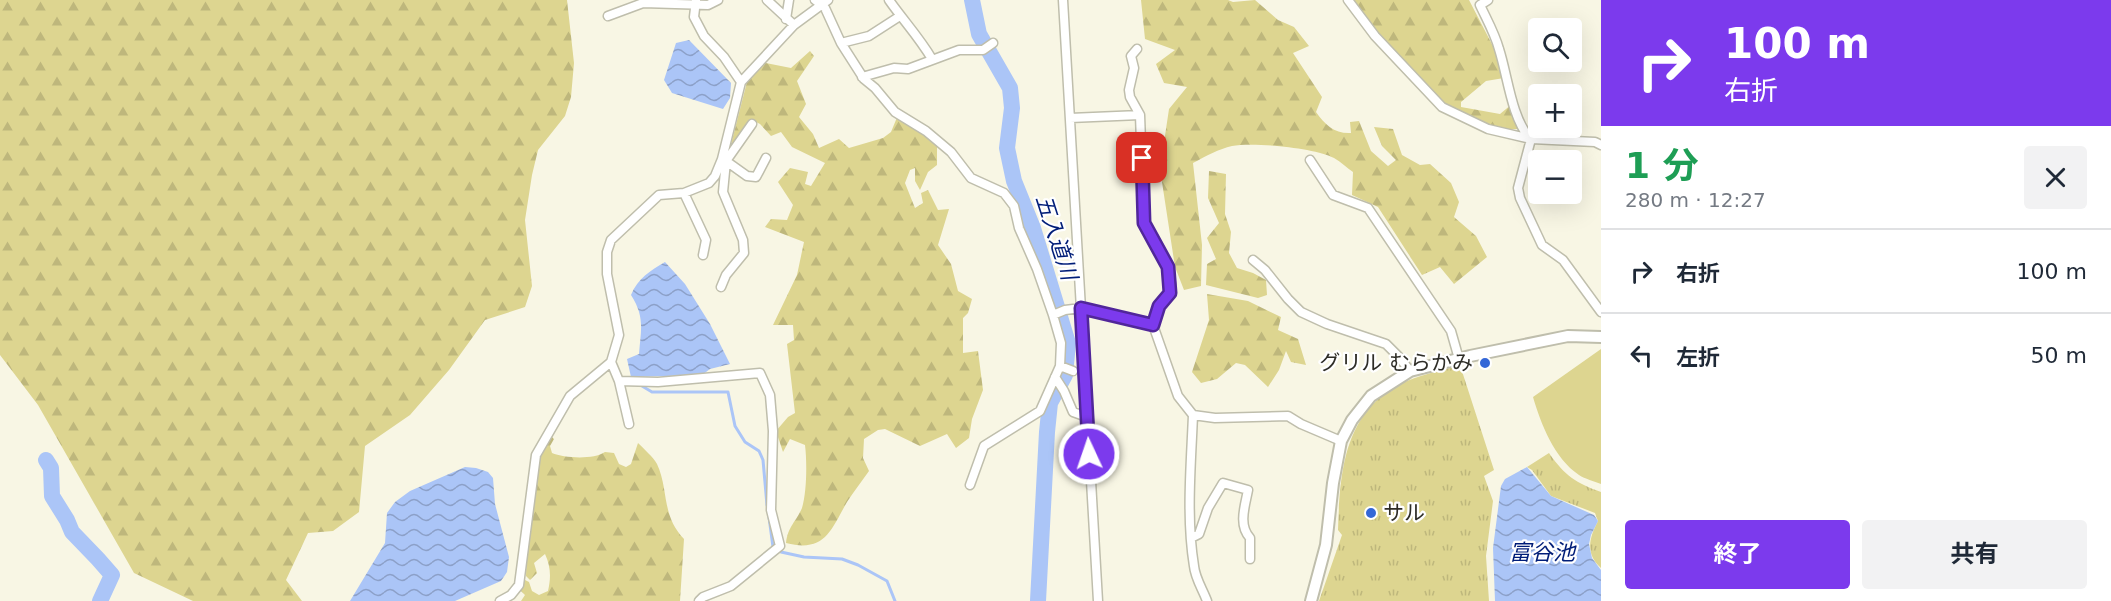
<!DOCTYPE html>
<html lang="ja">
<meta charset="utf-8">
<style>
:root{--surface:#fff;--page:#f2f2f3;--text:#1f2937;--muted:#747a83;--line:#e0e1e3;--accent:#7c3aed}
body{margin:0;font-family:"DejaVu Sans","Noto Sans JP",sans-serif;background:var(--page);color:var(--text);height:100vh;display:flex;flex-direction:column;font-size:22px;white-space:nowrap}
*{box-sizing:border-box;margin:0}
p{font-size:20px;color:var(--muted)}
.icon{flex:none;width:33px;height:33px;fill:none;stroke:currentColor;stroke-width:2;stroke-linecap:round;stroke-linejoin:round}
.map{position:relative;flex:1;overflow:hidden}
.side{display:flex;flex-direction:column;background:var(--surface);width:510px}
.side>*{flex:none}
.guide{background:#7c3aed;color:#fff;overflow:hidden}
.tools{position:absolute;left:1528px;top:18px;display:grid;gap:12px}
.tools a{display:grid;place-items:center;width:54px;height:54px;border-radius:6px;background:var(--surface);box-shadow:0 6px 24px #0002;font-size:30px}
.pin{position:absolute;display:grid;place-items:center;width:51px;height:51px;color:#fff;margin:-26px;border-radius:12px;box-shadow:0 3px 9px #0006}
.me{position:absolute;width:66px;margin:-33px;rotate:357deg;stroke-linejoin:round;filter:drop-shadow(0 0 4px #0008)}
.turn{display:flex;align-items:center;gap:21px;height:126px;padding:0 24px;font-size:27px}
.turn .icon{width:78px;height:78px;stroke-width:2.5}
.turn b{display:block;font-size:42px;line-height:51px}
.round{display:grid;place-items:center;flex:none;width:63px;height:63px;border-radius:6px;background:var(--page)}
.overview{display:flex;align-items:center;justify-content:space-between;height:102px;padding:0 24px}
h1{font-size:36px;font-weight:700;line-height:45px;color:#1e9e55}
.action{display:flex;gap:12px;margin-top:auto;padding:12px 24px}
.action a{flex:1;height:69px;border-radius:6px;background:var(--accent);color:#fff;font-size:24px;font-weight:700;line-height:69px;text-align:center}
.action a+a{background:var(--page);color:var(--text)}
ul{padding:0;list-style:none}
li{display:flex;align-items:center;gap:18px;height:84px;padding:0 24px;border-top:2px solid var(--line)}
li div{flex:1}
li b{display:block;font-size:22px}
li em{font-style:normal}
main{display:flex;flex:1;min-height:0}
.map>svg:first-child{display:block}
.grass{fill:url(#grass-tufts)}
.forest{fill:url(#forest-firs)}
.garden{fill:#ddd590}
.water{fill:url(#water-waves)}
.lines{fill:none;stroke-linecap:round;stroke-linejoin:round}
.stream{stroke:#abc5f7;stroke-width:3}
.river{stroke:#abc5f7;stroke-width:16}
.minor-casing{stroke:#bfbeac;stroke-width:11}
.tertiary-casing{stroke:#bfbeac;stroke-width:14}
.minor{stroke:#fff;stroke-width:8}
.tertiary{stroke:#fff;stroke-width:10}
.route-casing{stroke:#51269a;stroke-width:15}
.route{stroke:#7c3aed;stroke-width:10}
.poi-dot{fill:#3467d7;stroke:#fff;stroke-width:2}
.labels{text-anchor:middle;stroke-width:4.5;stroke-linejoin:round;paint-order:stroke}
.poi-label{font-size:21px;fill:#2e2d27;stroke:#fff;text-anchor:end}
.water-label{font-size:22px;font-style:italic;fill:#001d78;stroke:#fff}
</style>
<main>
<div class="map">
<svg width="1601" height="601" viewBox="0 0 1601 601">
<defs>
<pattern id="grass-tufts" width="24" height="20" patternUnits="userSpaceOnUse" patternTransform="scale(1.5)"><rect width="24" height="20" fill="#ddd590"/><path d="M3 7l-1-3M5 7V3M7 7l1-3M15 17l-1-3M17 17v-4M19 17l1-3" fill="none" stroke="#beb77c"/></pattern>
<pattern id="forest-firs" width="22" height="20" patternUnits="userSpaceOnUse" patternTransform="scale(1.5)"><rect width="22" height="20" fill="#ddd590"/><path d="M5 1l3.5 6h-7zM16 11l3.5 6h-7z" fill="#beb77c"/></pattern>
<pattern id="water-waves" width="16" height="10" patternUnits="userSpaceOnUse" patternTransform="scale(1.5)"><rect width="16" height="10" fill="#abc5f7"/><path d="M0 5q4-4 8 0t8 0" fill="none" stroke="#8ca0c8"/></pattern>
</defs>
<rect width="100%" height="100%" fill="#f8f6e4"/>
<!-- grass -->
<path class="grass" d="M 1460,365 L 1494,470 L 1484,476 L 1493,501 L 1486,556 L 1489,601 L 1319,601 L 1342,535 L 1338,530 C 1340,471 1344,408 1407,381 C 1424,374 1443,370 1460,365 Z
M 1549,453 C 1565,476 1576,483 1601,492 L 1601,568 C 1585,554 1589,538 1598,521 L 1595,513 L 1551,496 L 1532,470 L 1527,467 Z"/>
<!-- forest -->
<path class="forest" d="M 0,0 L 567,0 L 574,63 L 571,97 L 565,116 L 538,150 L 532,175 L 525,220 L 532,286 L 525,307 L 485,320 L 449,370 L 410,415 L 365,446 L 359,512 L 333,531 L 308,533 L 286,580 L 302,601 L 193,601 L 134,573 L 38,405 L 0,355 Z
M 1141,0 L 1228,0 L 1233,2 L 1255,0 L 1278,20 L 1294,27 L 1309,46 L 1293,53 L 1322,97 L 1316,112 C 1325,125 1335,134 1351,133 L 1350,122 L 1359,121 L 1371,151 L 1388,166 L 1396,160 L 1382,146 L 1374,127 L 1393,129 L 1402,155 L 1420,165 L 1430,164 L 1451,183 L 1459,202 L 1454,217 L 1476,236 L 1487,257 L 1454,284 L 1440,267 L 1422,275 L 1378,207 L 1352,195 L 1353,172 C 1347,168 1341,162 1334,158 C 1316,148 1254,142 1232,146 C 1219,149 1206,156 1193,163 L 1202,245 L 1201,286 L 1184,290 L 1175,267 L 1160,169 L 1169,109 L 1187,87 L 1164,83 L 1156,64 L 1175,50 L 1145,39 Z
M 1352,0 L 1469,0 L 1495,50 L 1504,78 L 1486,81 L 1461,102 L 1461,107 L 1500,114 L 1512,104 L 1518,129 L 1502,129 L 1483,123 L 1444,104 L 1378,32 Z
M 810,51 L 814,56 L 797,81 L 806,104 L 799,117 L 813,134 L 819,148 L 839,139 L 849,148 L 883,138 L 891,132 L 898,115 L 937,144 L 937,165 L 928,172 L 920,190 L 915,181 L 915,168 L 910,170 L 905,183 L 915,208 L 923,203 L 921,193 L 928,190 L 938,210 L 949,209 L 938,245 L 951,264 L 958,291 L 972,299 L 968,313 L 963,318 L 963,353 L 978,351 L 983,390 L 972,419 L 969,438 L 956,448 L 947,434 L 920,446 L 885,429 L 878,430 L 864,439 L 863,458 L 869,471 C 862,481 854,491 847,502 C 831,530 825,553 786,543 C 788,526 796,522 802,508 C 807,492 807,461 805,445 L 790,439 L 783,452 L 776,431 L 788,417 L 795,413 L 787,344 L 794,340 L 793,325 L 773,325 L 797,275 L 804,242 L 765,227 L 771,219 L 787,220 L 793,205 L 778,182 L 790,168 L 808,172 L 805,184 L 811,186 L 825,163 L 792,147 L 781,132 L 771,136 L 760,124 L 750,119 L 730,148 L 749,74 L 761,62 L 791,68 Z
M 1209,171 L 1226,174 L 1225,214 L 1231,232 L 1229,253 L 1237,268 L 1253,273 L 1266,280 L 1267,295 L 1258,298 L 1206,285 L 1207,264 L 1216,259 L 1207,238 L 1219,223 L 1208,198 Z
M 1207,294 L 1248,301 L 1281,317 L 1278,330 L 1298,339 L 1306,365 L 1291,362 L 1286,351 L 1279,370 L 1268,387 L 1245,365 L 1236,363 L 1217,379 L 1201,383 L 1192,372 L 1209,320 Z
M 550,435 L 554,439 L 550,446 L 552,453 C 564,458 593,460 605,452 L 614,453 L 619,464 L 626,467 L 631,464 L 638,443 C 644,449 653,457 657,464 C 669,490 661,515 684,539 L 680,601 L 521,601 L 525,595 L 520,590 L 525,580 L 529,582 L 532,591 L 539,595 L 548,591 C 551,578 551,567 545,554 L 534,563 L 537,573 L 530,580 L 526,576 L 527,540 L 539,461 Z"/>
<!-- garden -->
<path class="garden" d="M 1601,349 L 1601,484 C 1594,481 1585,479 1579,475 C 1554,458 1541,424 1533,397 Z"/>
<!-- water -->
<path class="water" d="M 689,40 L 731,83 L 730,98 L 723,109 L 672,93 L 664,80 L 676,43 Z
M 665,262 L 685,284 L 710,324 L 730,364 L 710,369 L 702,375 L 631,377 L 627,359 L 639,354 C 641,329 645,317 631,295 C 638,278 650,271 665,262 Z
M 465,467 L 476,468 L 488,472 L 493,478 L 495,504 L 509,557 L 507,572 L 501,581 L 455,601 L 350,601 L 385,543 L 387,513 L 395,502 L 410,491 Z
M 1527,467 L 1551,496 L 1594,515 L 1598,521 L 1591,535 L 1589,544 L 1592,558 L 1601,570 L 1601,601 L 1495,601 L 1493,548 L 1501,486 L 1505,479 Z"/>
<g class="lines">
<!-- stream -->
<path class="stream" d="M 641,382 L 642,386 L 652,392 L 728,392 L 735,426 L 745,442 L 759,451 L 763,460 L 767,505
M 769,517 L 773,547 L 781,552 L 804,557 L 842,559 L 858,565 L 887,581 L 895,601"/>
<!-- river -->
<path class="river" d="M 972,0 L 979,34 L 1010,88 L 1012,108 L 1007,148 L 1014,181 L 1033,228 L 1068,343 L 1065,375 L 1050,403 L 1047,432 L 1038,601
M 46,460 L 51,468 L 52,496 L 67,520 L 72,532 L 98,559 L 112,575 L 100,601"/>
<!-- minor casing -->
<g class="minor-casing">
<path id="minor" d="M 696,0 L 694,17 L 704,36 L 724,57 L 741,82
M 767,0 L 794,25
M 815,0 L 825,8 L 841,43 L 864,79 L 875,88 L 895,112 L 926,131 L 951,152 L 971,178 L 1004,193 L 1014,206 L 1019,228 L 1037,269 L 1053,315 L 1061,343 L 1060,366 L 1040,411 L 984,446 L 970,485
M 889,0 C 903,20 919,37 932,59
M 1063,0 L 1098,601
M 1348,0 L 1375,36 L 1442,107 L 1488,129 L 1531,139 L 1595,142 L 1601,145
M 1488,0 L 1480,5 C 1487,20 1495,34 1499,49 C 1508,77 1511,116 1530,139
M 608,16 L 643,3 L 708,5 L 718,0
M 786,19 L 789,0
M 841,43 L 869,36 L 900,16
M 1137,49 L 1131,56 L 1134,68 L 1129,90 L 1130,97 L 1140,115 L 1144,223 L 1168,267 L 1171,284 L 1170,293 L 1159,306 L 1153,325 L 1178,396 L 1193,415 L 1215,418 L 1288,416 L 1301,424 L 1341,441
M 862,77 L 894,68 L 908,69 L 959,50 L 983,50 L 993,43
M 1070,118 L 1140,115
M 752,124 L 726,161 L 747,176 L 756,177 L 766,158
M 1531,139 L 1518,188 L 1520,198 L 1542,245 L 1563,260 L 1601,312
M 1310,160 L 1333,195 L 1368,208 L 1451,331 L 1459,359
M 684,193 L 706,240 L 703,255
M 1253,260 L 1265,270 L 1288,299 L 1301,312 L 1327,324 L 1386,344 L 1399,357 L 1410,371
M 721,287 L 726,275 L 744,253 L 743,240 L 723,192 L 726,161 L 722,159
M 1053,315 L 1065,310 L 1081,308 L 1153,325
M 611,362 L 619,381 L 629,424
M 1060,366 L 1073,371
M 1055,377 L 1064,391 L 1073,412 L 1087,417
M 619,381 L 658,382 L 760,373 L 770,395 L 773,431 L 771,510 L 780,546 L 731,586 L 703,597 L 699,601
M 1193,415 C 1191,465 1186,517 1194,566 C 1195,578 1203,590 1207,601
M 1191,538 L 1199,534 L 1208,508 L 1223,483 L 1248,490 C 1245,506 1238,525 1250,538 L 1250,559
M 500,601 L 511,595 L 519,585 L 536,455 L 570,396 L 611,362 L 619,335 L 607,274 L 607,252 L 611,240 L 659,195 L 684,193 L 709,183 L 715,176 L 722,159 L 741,82 L 794,25 L 828,0"/>
</g>
<!-- tertiary casing -->
<g class="tertiary-casing">
<path id="tertiary" d="M 1311,601 L 1326,545 L 1333,483 L 1341,441 L 1352,420 L 1371,396 L 1410,371 L 1470,356 L 1568,336 L 1601,337"/>
</g>
<!-- minor -->
<use href="#minor" class="minor"/>
<!-- tertiary -->
<use href="#tertiary" class="tertiary"/>
</g>
<g class="lines">
<!-- route casing -->
<g class="route-casing">
<path id="route" d="M 1089,454 L 1081,308 L 1153,325 L 1159,306 L 1170,293 L 1168,267 L 1144,223 L 1142,158"/>
</g>
<!-- route -->
<use href="#route" class="route"/>
</g>
<!-- markers -->
<g class="poi-dot">
<circle cx="1485" cy="363" r="6"/>
<circle cx="1371" cy="513" r="6"/>
</g>
<g class="labels">
<!-- poi labels -->
<g class="poi-label">
<text x="1473" y="370">グリル むらかみ</text>
<text x="1383" y="520" text-anchor="start">サル</text>
</g>
<!-- water labels -->
<g class="water-label">
<text transform="translate(1057 237) rotate(72)" y="8">五入道川</text>
<text x="1542" y="560">富谷池</text>
</g>
</g>
</svg>
<div class="tools">
<a><svg class="icon" aria-label="search" viewBox="0 0 24 24"><circle cx="10" cy="10" r="6"/><path d="M15 15l6 6"/></svg></a>
<a>+</a>
<a>−</a>
</div>
<div class="pin" style="left:1142px;top:158px;background:#d93025"><svg class="icon" aria-label="arrive" viewBox="0 0 24 24"><path d="M6 21V4h12l-3 4 3 4H6"/></svg></div>
<svg class="me" style="left:1089px;top:454px" viewBox="-20 -20 40 40"><circle r="17" fill="#7c3aed" stroke="#fff" stroke-width="3"/><path d="M0-11L8 9 0 5-8 9z" fill="#fff"/></svg>
</div>
<section class="side">
<div class="guide">
<div class="turn"><svg class="icon" aria-label="right" viewBox="0 0 24 24"><path d="M7 20v-9h11M14 6l5 5-5 5"/></svg><div><b>100 m</b>右折</div></div>
</div>
<div class="overview"><div><h1>1 分</h1><p>280 m · 12:27</p></div><a class="round"><svg class="icon" aria-label="close" viewBox="0 0 24 24"><path d="M6 6l12 12M18 6L6 18"/></svg></a></div>
<ul>
<li><svg class="icon" aria-label="right" viewBox="0 0 24 24"><path d="M7 20v-9h11M14 6l5 5-5 5"/></svg><div><b>右折</b></div><em>100 m</em></li>
<li><svg class="icon" aria-label="left" viewBox="0 0 24 24"><path d="M17 20v-9H6M10 6l-5 5 5 5"/></svg><div><b>左折</b></div><em>50 m</em></li>
</ul>
<div class="action"><a>終了</a><a>共有</a></div>
</section>
</main>
